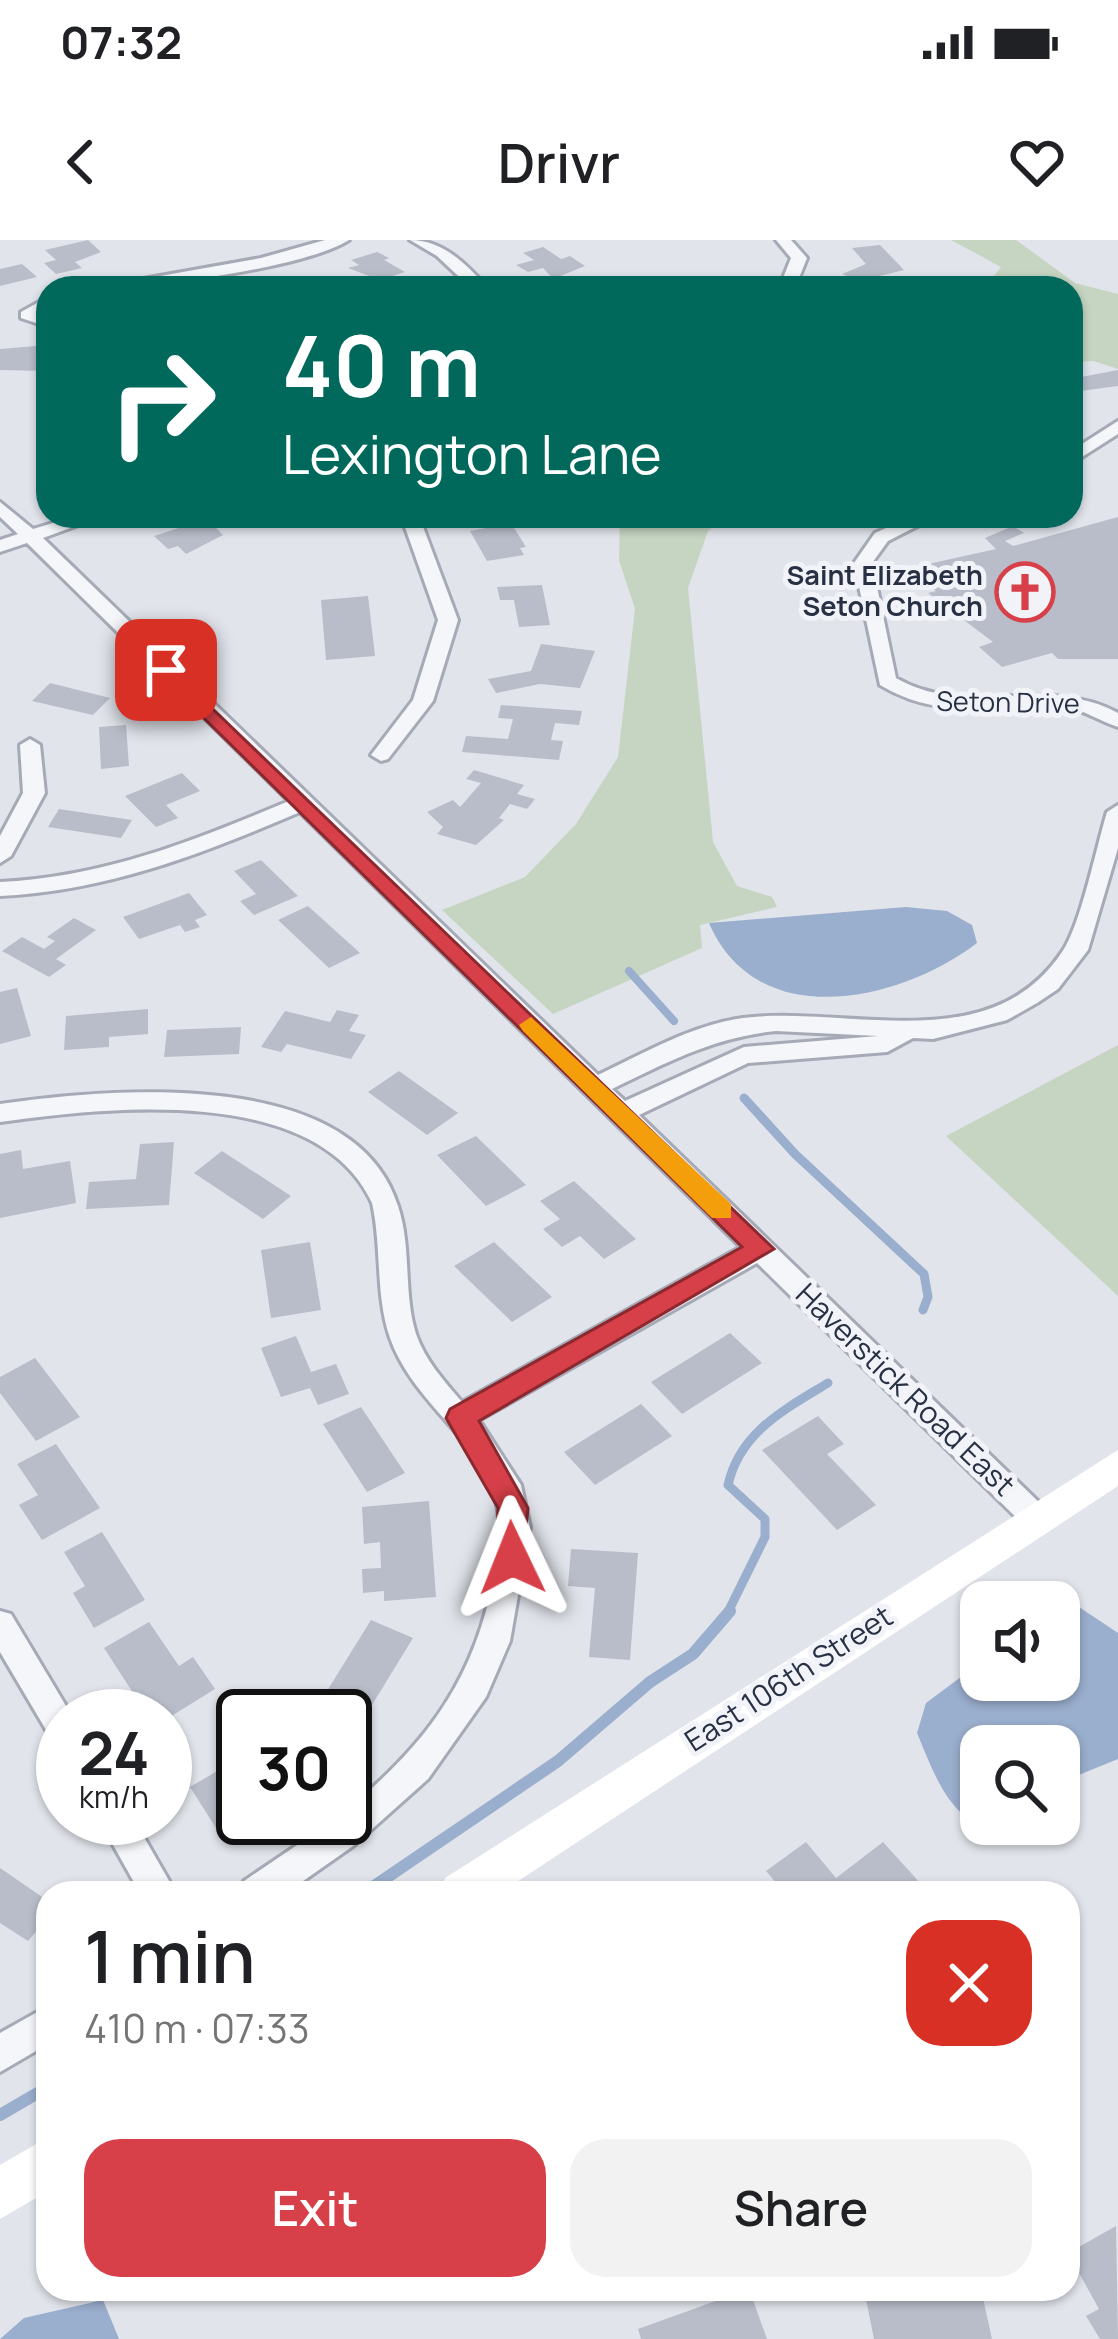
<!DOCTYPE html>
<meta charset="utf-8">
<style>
:root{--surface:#fff;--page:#f2f2f2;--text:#202124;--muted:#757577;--accent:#d73f49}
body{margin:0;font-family:Manrope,sans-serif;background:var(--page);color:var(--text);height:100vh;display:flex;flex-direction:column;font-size:45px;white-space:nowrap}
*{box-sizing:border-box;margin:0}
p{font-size:39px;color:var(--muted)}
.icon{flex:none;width:66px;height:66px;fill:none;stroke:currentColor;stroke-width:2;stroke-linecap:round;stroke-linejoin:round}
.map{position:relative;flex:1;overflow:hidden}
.panel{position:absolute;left:36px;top:1641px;width:1044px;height:420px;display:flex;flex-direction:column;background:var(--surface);border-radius:36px;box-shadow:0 3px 9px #0004}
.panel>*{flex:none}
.top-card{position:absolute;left:36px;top:36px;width:1047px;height:252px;border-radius:36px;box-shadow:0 3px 9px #0004;background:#00695c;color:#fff;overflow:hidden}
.controls{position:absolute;left:960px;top:1341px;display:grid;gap:24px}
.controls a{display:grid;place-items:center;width:120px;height:120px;border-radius:24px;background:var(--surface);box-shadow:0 3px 9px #0004;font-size:60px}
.speed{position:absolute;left:36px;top:1449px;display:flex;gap:24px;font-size:60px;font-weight:700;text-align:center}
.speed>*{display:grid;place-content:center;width:156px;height:156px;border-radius:50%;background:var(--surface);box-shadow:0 3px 9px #0004;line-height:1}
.speed small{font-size:30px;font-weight:400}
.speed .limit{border:6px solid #111;border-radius:18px;background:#fff;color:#111}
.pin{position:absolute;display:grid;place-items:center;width:102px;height:102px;color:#fff;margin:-51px;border-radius:24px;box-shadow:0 6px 18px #0006}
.me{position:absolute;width:132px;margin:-66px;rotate:358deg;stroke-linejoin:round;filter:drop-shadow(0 0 9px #0008)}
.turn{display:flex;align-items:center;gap:42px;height:252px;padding:0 48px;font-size:54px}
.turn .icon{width:156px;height:156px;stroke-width:2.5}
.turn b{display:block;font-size:84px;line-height:102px}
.round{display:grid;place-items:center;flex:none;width:126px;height:126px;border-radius:36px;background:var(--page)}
.head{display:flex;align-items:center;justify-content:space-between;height:204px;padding:0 48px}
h1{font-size:72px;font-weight:600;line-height:90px}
.cta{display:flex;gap:24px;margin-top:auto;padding:24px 48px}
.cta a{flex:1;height:138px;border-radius:36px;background:var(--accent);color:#fff;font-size:48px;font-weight:600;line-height:138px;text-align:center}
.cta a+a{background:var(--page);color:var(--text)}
.status{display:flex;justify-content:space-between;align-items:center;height:84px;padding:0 60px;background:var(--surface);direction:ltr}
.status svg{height:33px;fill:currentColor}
header{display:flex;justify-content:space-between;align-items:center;height:156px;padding:0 48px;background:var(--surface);font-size:54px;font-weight:600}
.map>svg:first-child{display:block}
.green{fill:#c5d5c2}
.water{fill:#9aaecd}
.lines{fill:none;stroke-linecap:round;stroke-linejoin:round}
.stream-far2{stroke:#9aaecd;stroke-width:8}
.stream-far1{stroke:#9aaecd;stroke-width:9}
.stream{stroke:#9aaecd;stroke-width:12}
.building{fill:#b8bdc9}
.street-casing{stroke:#a6aab6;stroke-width:6}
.street{fill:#f4f6f9;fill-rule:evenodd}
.secondary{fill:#fff;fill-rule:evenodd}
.route{fill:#d73f49;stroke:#8c292f;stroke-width:3}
.slow{fill:#f59e0b}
.labels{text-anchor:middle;stroke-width:10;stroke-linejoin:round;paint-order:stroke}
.far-poi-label{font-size:27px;font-weight:bold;fill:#283044;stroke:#f1f3f8;text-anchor:end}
.far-street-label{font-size:27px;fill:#283044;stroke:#f1f3f8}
.street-label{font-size:30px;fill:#283044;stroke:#f1f3f8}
</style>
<div class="status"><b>07:32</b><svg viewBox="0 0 49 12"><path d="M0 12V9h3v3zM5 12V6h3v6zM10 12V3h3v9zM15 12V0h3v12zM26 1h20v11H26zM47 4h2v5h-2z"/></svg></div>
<header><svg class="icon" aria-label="back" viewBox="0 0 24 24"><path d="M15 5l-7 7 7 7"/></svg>Drivr<svg class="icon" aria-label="heart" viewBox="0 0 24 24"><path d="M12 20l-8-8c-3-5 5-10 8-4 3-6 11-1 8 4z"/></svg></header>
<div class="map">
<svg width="1118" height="2099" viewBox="0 0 1118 2099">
<rect width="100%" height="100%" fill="#e1e4eb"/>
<!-- green -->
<path class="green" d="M 951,0 L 1016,0 L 1075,43 L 1118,54 L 1118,129 L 1093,121 L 1071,122 L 1071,48 L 984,48 L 1001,27 Z
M 620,276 L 725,276 L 708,291 L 688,348 L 713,602 L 737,646 L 772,657 L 777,667 L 700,685 L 702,708 L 553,774 L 442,670 L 525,637 L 576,584 L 618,517 L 635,369 L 619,320 Z
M 1118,805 L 1118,1056 L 946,896 Z"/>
<!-- water -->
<path class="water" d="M 906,667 L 947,671 L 972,685 L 977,703 C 900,762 757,794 709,683 Z
M 1059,1363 L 1073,1363 L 1118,1393 L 1118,1519 L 1059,1543 L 1059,1506 L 981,1506 L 981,1584 L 1016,1584 L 1009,1590 C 953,1592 936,1538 917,1493 L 926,1463 L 981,1422 L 981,1440 L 1059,1440 Z
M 103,2060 L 119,2099 L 0,2099 L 24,2078 Z"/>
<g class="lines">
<!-- stream-far2 -->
<path class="stream-far2" d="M 629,731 L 674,781"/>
<!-- stream-far1 -->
<path class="stream-far1" d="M 744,858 L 795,914 L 924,1034 L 928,1057 L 923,1070
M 727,1374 L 765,1297 L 765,1279 L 728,1245 C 740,1192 784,1170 828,1143"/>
<!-- stream -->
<path class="stream" d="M 364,1653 L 558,1521 L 650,1442 L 693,1414 L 730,1371
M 0,1875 L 48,1847"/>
</g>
<!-- building -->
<path class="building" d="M 88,0 L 101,12 L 75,22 L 82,28 L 56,34 L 44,23 L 56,20 L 45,10 Z
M 880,5 L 904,30 L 859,41 L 842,34 L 866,24 L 852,8 Z
M 543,7 L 561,19 L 570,16 L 585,26 L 553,39 L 543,28 L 528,32 L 516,25 L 534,20 L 523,13 Z
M 377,12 L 389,18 L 384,20 L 405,32 L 380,40 L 348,28 L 359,25 L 351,20 Z
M 22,24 L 37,37 L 0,46 L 0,29 Z
M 48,105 L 46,131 L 0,130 L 0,109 Z
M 1118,130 L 1118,146 L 1080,151 L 1071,143 L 1071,139 Z
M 1118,277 L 1118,419 L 1058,419 L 1052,413 L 1002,427 L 979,407 L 993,402 L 928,353 L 936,351 L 910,328 L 996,309 L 985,298 L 1013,286 L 1024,293 L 1005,301 L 1013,306 Z
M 207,279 L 223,295 L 186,314 L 178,306 L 168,309 L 154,296 Z
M 511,283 L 526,307 L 520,308 L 524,315 L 487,321 L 470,291 Z
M 542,345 L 550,385 L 519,387 L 514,360 L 500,360 L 497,347 Z
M 368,356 L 375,416 L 326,420 L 321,360 Z
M 541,404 L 595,411 L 580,448 L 540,444 L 496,453 L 488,439 L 531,431 Z
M 50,443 L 110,458 L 93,475 L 32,461 Z
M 501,465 L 582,471 L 579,485 L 555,483 L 551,500 L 563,501 L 559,520 L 462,512 L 466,496 L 508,499 L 513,479 L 498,478 Z
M 126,485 L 129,526 L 101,529 L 99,487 Z
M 474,530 L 524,545 L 517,554 L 535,559 L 527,569 L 510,564 L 499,578 L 504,580 L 476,605 L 437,594 L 443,587 L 427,572 L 453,560 L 460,567 L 481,543 L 466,539 Z
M 182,533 L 200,551 L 166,565 L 178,578 L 156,587 L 125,556 Z
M 59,569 L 132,580 L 121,598 L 48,587 Z
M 261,620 L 298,656 L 254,675 L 240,661 L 256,654 L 234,631 Z
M 189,653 L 207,675 L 195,680 L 200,687 L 185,692 L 180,685 L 139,699 L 123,677 Z
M 308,666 L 360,713 L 329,728 L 278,680 Z
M 74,678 L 96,690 L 56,719 L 66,725 L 49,737 L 2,711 L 22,697 L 44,709 L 55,701 L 47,697 Z
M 17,748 L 31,796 L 0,804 L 0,752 Z
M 148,769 L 148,794 L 109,797 L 109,807 L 64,810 L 66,776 Z
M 337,770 L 359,775 L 349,791 L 366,795 L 351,819 L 287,804 L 281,812 L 261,807 L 285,771 L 330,782 Z
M 241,787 L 239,814 L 164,817 L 167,790 Z
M 399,831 L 458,873 L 427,895 L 368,852 Z
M 476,896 L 526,945 L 486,966 L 437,915 Z
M 174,902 L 169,965 L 86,969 L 89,942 L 136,939 L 140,904 Z
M 21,910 L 23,929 L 70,921 L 76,963 L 0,978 L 0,914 Z
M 222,911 L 291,956 L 263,979 L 194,933 Z
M 574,941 L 636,999 L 604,1019 L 580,996 L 562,1007 L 543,989 L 560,979 L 540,961 Z
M 310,1002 L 321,1070 L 271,1078 L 261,1010 Z
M 494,1002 L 552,1057 L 512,1082 L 454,1026 Z
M 730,1093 L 762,1123 L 682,1174 L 651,1142 Z
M 296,1096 L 311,1132 L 336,1124 L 349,1154 L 318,1165 L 310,1148 L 281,1157 L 261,1108 Z
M 35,1118 L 80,1177 L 36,1201 L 0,1153 L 0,1137 Z
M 641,1164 L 672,1196 L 595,1245 L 564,1212 Z
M 361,1167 L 405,1233 L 367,1252 L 323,1184 Z
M 818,1176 L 844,1204 L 827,1214 L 876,1265 L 837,1290 L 762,1210 Z
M 56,1204 L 100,1268 L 42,1300 L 19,1265 L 38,1255 L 17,1224 Z
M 429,1261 L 436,1357 L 384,1361 L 384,1351 L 363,1353 L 362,1329 L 381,1328 L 380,1302 L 364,1304 L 362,1267 Z
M 102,1292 L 145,1360 L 94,1388 L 73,1353 L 85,1346 L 64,1312 Z
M 571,1309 L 638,1313 L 630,1420 L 589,1417 L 595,1348 L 568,1346 Z
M 371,1380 L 413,1398 L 364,1478 L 322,1459 Z
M 149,1382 L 179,1426 L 193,1417 L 215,1449 L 165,1480 L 148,1476 L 104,1408 Z
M 243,1516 L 243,1572 L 216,1588 L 190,1547 Z
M 806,1602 L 836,1638 L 883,1602 L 921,1644 L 909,1653 L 785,1653 L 766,1631 Z
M 0,1628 L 48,1661 L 48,1677 L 28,1701 L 0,1683 Z
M 1116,1986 L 1118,2099 L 1100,2099 L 1086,2076 L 1099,2069 L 1068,2013 Z
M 749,2049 L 767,2099 L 641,2099 L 638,2089 Z
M 864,2049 L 981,2049 L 992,2099 L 874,2099 Z"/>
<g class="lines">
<!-- street casing -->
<g class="street-casing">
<path id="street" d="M 325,0 L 349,0 C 305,28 149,48 93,48 L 261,18 Z
M 410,0 C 443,0 466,24 488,48 L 471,48 L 437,16 Z
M 776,0 L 791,0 L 807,18 L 795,48 L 779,48 L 791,18 Z
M 48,57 L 48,69 L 40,74 L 48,77 L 48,87 L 21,78 L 21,72 Z
M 1118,181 L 1118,194 L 1071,224 L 1071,211 Z
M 0,262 L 33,289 L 76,276 L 103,276 L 43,298 L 598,835 C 644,813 692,785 743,778 C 848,765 990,820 1062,712 C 1081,684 1096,608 1107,572 L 1118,565 L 1118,608 L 1088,710 L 1058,749 L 1037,763 L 1007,780 L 933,799 L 913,798 L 887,812 L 748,823 L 639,875 L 1047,1270 L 1052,1279 L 1047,1288 L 1037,1291 L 1027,1288 L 757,1023 L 479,1180 L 521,1245 L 530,1287 L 510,1401 L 486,1457 L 428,1539 L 353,1606 L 286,1653 L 239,1653 L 244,1641 L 337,1578 L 345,1578 L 345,1571 C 428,1504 477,1436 495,1330 C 500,1299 503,1269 489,1240 C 463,1188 410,1155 390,1098 C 375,1055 382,1007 372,963 C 317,843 106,867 0,882 L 0,864 C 112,848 354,826 398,966 C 412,1008 403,1052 416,1094 C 425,1120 444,1141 462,1162 L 741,1007 L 300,572 C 202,614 107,651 0,656 L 0,642 C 104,637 194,601 289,561 L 27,303 L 0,312 L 0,300 L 18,294 L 0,277 ZM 776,791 L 878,796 L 744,807 L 625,861 L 612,849 C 667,822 715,797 776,791 Z
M 401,276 L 419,276 L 458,380 L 433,461 L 388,519 L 381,521 L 371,515 L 413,460 L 438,380 Z
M 913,276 L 937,276 L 888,301 L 872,323 L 896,438 C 966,479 1047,434 1118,473 L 1118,487 C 1099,481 1085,470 1065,467 C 995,458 947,485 880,445 L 854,323 L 875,293 Z
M 30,499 L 40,505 L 45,553 L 11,616 L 0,623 L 0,596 L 23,553 L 20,505 Z
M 0,1371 L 11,1374 L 72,1476 L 63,1476 L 63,1505 L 52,1500 L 0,1412 Z
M 98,1578 L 133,1578 L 176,1653 L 140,1653 Z
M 48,1766 L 48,1804 L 0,1832 L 0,1793 Z"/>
</g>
<!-- street -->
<use href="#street" class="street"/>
<!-- secondary -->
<path class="secondary" d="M 1118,1210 L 1118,1246 L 500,1653 L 438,1653 L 445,1638 Z
M 48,1897 L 48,1951 L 0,1979 L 0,1925 Z"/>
</g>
<!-- route -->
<path class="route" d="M 166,424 L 774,1009 L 479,1181 L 528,1268 L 522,1328 L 512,1331 L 496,1318 L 498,1268 L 446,1178 L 450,1169 L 742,1007 L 159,434 L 156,430 Z"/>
<!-- slow -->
<path class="slow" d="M 531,777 L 731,964 L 731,978 L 712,978 L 523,791 L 519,785 Z"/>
<!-- icons -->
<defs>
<g id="church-ring" transform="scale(3)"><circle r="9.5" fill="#f1f3f8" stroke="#d73f49" stroke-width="1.5"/><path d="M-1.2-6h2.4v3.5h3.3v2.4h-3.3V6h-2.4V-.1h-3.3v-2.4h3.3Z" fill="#d73f49"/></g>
</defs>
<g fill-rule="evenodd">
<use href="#church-ring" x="1025" y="352"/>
</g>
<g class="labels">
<!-- far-poi labels -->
<g class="far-poi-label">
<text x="983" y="345">Saint Elizabeth<tspan x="983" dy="31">Seton Church</tspan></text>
</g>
<!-- far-street labels -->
<g class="far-street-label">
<text transform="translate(1008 463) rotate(1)" y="9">Seton Drive</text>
</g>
<!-- street labels -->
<g class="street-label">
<text transform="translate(905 1150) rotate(44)" y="10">Haverstick Road East</text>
<text transform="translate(789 1439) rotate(-33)" y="10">East 106th Street</text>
</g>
</g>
</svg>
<div class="controls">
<a><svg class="icon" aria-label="sound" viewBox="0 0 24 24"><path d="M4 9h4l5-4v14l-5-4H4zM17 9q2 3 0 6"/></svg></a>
<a><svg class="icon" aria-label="search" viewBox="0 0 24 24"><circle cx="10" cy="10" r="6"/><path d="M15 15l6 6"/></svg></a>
</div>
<div class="speed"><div>24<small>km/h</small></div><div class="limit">30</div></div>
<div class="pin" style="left:166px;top:430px;background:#d93025"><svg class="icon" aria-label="arrive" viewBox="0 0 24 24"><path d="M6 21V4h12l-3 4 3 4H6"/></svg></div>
<svg class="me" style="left:512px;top:1318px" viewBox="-20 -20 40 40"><path d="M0-17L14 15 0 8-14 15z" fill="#d73f49" stroke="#fff" stroke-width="4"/></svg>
<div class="top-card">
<div class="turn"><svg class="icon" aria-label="right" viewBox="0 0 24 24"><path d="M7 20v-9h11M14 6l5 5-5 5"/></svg><div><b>40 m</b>Lexington Lane</div></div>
</div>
<section class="panel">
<div class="head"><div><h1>1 min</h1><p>410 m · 07:33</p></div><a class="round" style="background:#d93025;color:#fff"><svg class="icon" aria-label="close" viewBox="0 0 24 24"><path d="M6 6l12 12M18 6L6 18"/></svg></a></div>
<div class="cta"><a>Exit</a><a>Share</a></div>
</section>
</div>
